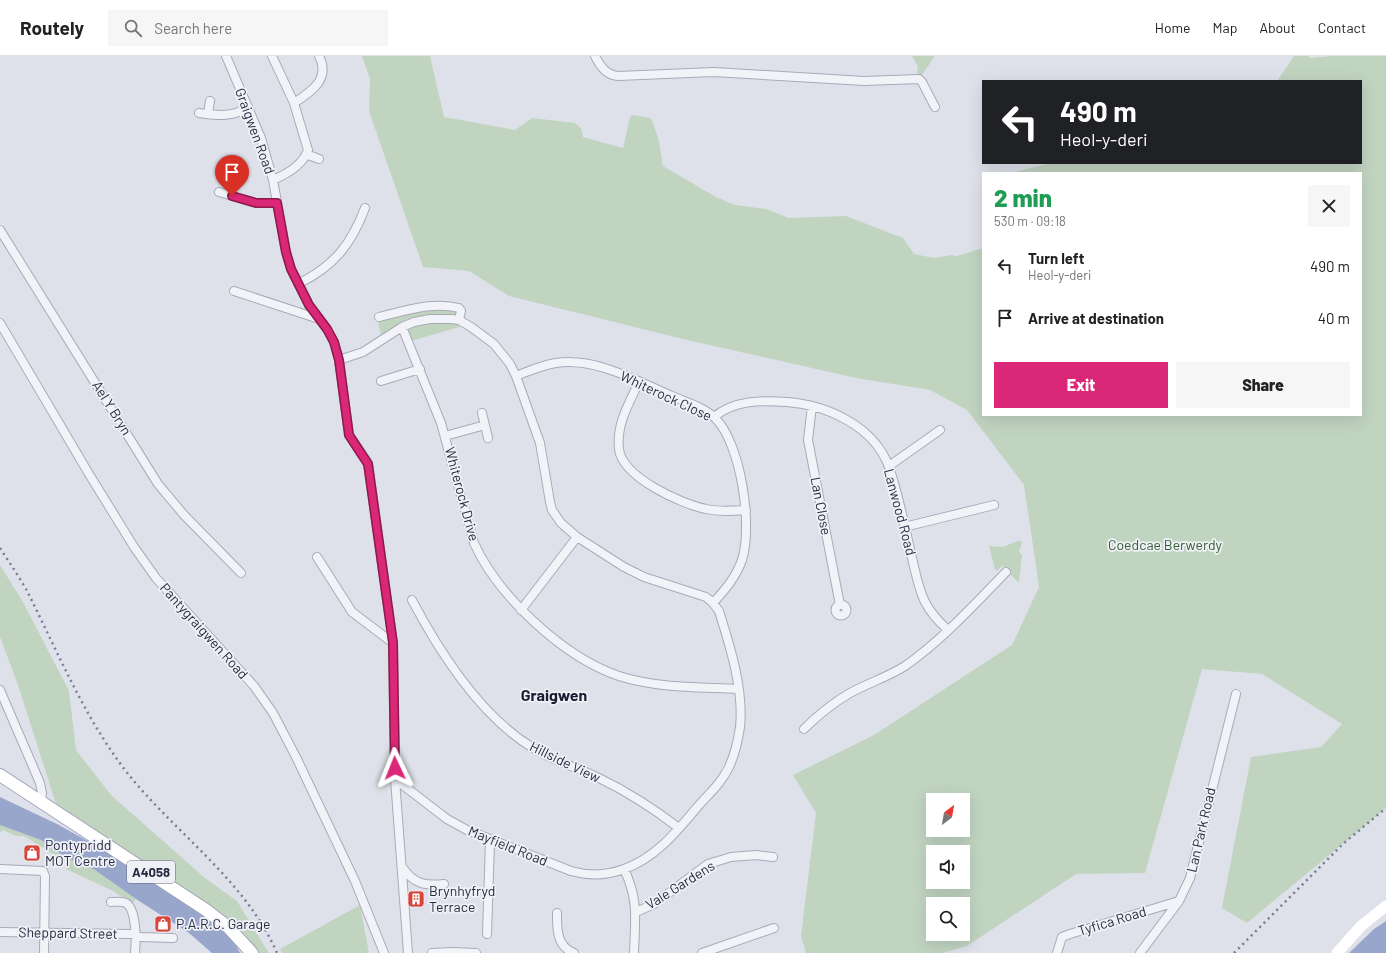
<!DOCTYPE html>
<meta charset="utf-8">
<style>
:root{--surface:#fff;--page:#f6f6f6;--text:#222;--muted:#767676;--line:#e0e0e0;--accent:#db2777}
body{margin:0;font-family:Barlow,sans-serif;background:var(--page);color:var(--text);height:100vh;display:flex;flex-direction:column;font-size:15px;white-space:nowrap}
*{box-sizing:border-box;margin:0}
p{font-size:13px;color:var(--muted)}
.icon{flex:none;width:22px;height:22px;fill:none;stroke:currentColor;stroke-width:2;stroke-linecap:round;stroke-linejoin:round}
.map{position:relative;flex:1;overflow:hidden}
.details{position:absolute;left:982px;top:116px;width:380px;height:244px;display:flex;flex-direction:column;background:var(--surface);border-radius:0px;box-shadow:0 4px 16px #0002}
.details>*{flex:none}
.banner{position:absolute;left:982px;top:24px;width:380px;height:84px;border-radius:0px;box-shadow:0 4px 16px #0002;background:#202124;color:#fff;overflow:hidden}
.needle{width:26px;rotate:31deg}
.fabs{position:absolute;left:926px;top:737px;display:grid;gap:8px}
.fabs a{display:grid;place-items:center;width:44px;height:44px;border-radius:0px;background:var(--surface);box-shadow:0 4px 16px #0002;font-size:20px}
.pin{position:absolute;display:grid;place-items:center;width:34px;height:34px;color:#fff;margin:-41px -17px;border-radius:50% 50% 50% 0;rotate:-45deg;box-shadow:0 0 4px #0007}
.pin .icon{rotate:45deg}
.me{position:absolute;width:44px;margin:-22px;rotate:358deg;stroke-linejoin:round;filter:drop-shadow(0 0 3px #0008)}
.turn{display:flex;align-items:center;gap:14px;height:84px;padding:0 12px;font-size:18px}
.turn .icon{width:52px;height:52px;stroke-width:2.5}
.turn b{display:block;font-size:28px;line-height:34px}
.round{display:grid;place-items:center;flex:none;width:42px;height:42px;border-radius:0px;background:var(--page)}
.overview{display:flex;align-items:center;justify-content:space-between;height:68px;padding:0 12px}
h1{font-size:24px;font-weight:800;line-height:30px;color:#1e9e55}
.button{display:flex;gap:8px;margin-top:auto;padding:8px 12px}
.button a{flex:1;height:46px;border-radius:0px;background:var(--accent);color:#fff;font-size:16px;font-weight:800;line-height:46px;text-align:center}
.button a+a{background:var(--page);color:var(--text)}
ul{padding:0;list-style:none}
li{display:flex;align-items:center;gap:12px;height:52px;padding:0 12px}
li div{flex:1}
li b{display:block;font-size:15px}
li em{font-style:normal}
header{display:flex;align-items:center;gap:24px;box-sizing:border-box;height:56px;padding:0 20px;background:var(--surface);border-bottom:1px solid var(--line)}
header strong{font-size:19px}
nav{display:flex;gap:22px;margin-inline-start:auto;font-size:14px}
.search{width:280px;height:36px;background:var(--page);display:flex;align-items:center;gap:10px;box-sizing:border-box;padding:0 14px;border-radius:0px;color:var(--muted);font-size:15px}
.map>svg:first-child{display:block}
.green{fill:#c1d4c0;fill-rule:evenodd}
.water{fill:#98a6cc}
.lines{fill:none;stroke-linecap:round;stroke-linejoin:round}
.minor-casing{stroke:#a8aab8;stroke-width:10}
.primary-casing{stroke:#9ea2b6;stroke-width:14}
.minor{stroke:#f2f3f8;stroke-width:8}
.secondary{stroke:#fff;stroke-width:11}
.primary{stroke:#fff;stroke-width:12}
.rail{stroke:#787c94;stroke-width:2.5;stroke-dasharray:2 4;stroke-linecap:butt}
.route-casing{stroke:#8e194d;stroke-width:10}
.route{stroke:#db2777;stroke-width:7}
.labels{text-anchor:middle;stroke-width:3.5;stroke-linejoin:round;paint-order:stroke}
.shield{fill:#eff1f7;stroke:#636678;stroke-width:1}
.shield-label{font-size:13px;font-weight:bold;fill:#272b42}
.street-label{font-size:14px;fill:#272b42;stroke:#eff1f7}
.park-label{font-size:14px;fill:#335f34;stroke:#eff1f7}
.poi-label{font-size:14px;fill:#272b42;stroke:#eff1f7;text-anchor:start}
.quarter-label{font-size:16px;font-weight:bold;fill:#191c33;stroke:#eff1f7}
</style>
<header>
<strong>Routely</strong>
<div class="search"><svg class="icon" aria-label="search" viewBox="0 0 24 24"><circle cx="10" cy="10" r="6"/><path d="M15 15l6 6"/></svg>Search here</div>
<nav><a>Home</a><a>Map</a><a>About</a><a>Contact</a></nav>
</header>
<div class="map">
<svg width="1386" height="897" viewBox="0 0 1386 897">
<rect width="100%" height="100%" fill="#dfe1ea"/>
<!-- green -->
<path class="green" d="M 362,0 L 430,0 L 444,61 L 515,74 L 532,62 L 575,67 L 581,72 L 583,81 L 623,92 L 630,61 L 632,59 L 651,62 L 659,85 L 663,110 L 716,141 L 735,149 L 766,153 L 789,162 L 846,160 L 903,182 L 914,198 L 934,202 L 952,199 L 957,200 L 983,192 L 983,359 L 1361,359 L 1361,117 L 1010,117 L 1052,107 L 1361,107 L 1361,25 L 1277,25 L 1294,0 L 1308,0 L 1310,2 L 1332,0 L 1386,0 L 1386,752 L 1247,867 L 1222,852 L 1251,701 L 1321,691 L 1342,668 L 1262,618 L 1202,613 L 1145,817 L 1076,818 L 967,890 L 943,897 L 806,897 L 801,880 L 816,757 L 793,719 L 874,679 L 1012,589 L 1039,531 L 1024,429 L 967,354 L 930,334 L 856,322 L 687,284 L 509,240 L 469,215 L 423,211 L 369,55 L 370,23 ZM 933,744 L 963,744 L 963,774 L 933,774 ZM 933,796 L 963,796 L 963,826 L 933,826 ZM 933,848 L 963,848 L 963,878 L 933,878 Z
M 912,0 L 935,0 L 921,20 L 917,17 L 918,11 Z
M 416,252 L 459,252 L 459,271 L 408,286 L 401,271 L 382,284 L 378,265 L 379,261 Z
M 1020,484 L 1022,487 L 1019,495 L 1022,499 L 1019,527 L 1002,510 L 997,515 L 995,513 L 989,490 L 1003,491 Z
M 0,509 L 23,546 L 69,635 L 76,694 L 111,739 L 205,822 L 237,845 L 269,897 L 258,897 L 242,874 L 56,748 L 18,629 L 0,581 Z
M 0,769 L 41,784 L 65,801 L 95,814 L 136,843 L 132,848 L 113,835 L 66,813 L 68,807 L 24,780 L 16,780 L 3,774 L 0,777 Z
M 360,849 L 369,897 L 282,897 L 280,893 Z"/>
<!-- water -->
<path class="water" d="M 0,741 L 57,768 L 111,798 L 210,864 L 233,883 L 240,897 L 212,897 L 189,877 L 136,843 L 95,814 L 65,801 L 41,784 L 0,769 Z
M 1386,865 L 1386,897 L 1349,897 L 1374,873 Z"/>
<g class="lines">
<!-- minor casing -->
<g class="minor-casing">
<path id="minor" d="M 226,0 L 261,82 L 273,124 L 286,196 L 291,213 L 309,249 L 327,273 L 334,286 L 339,304 L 349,379 L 368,407 L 393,587 L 395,723 L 408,897
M 272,0 L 294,47 L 308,94 C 303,109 287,118 273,124
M 595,0 C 600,10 606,19 618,20 L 714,16 L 864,25 L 919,23 L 922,26 L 935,51
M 294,47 C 311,36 331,23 319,0
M 199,57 C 216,59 233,62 248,51
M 208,58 L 210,45
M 306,98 L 319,103
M 219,136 L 256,147 L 277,147
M 0,174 L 158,428 L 184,459 L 241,517
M 298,228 C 334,210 351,189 365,152
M 234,235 L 319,263
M 379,261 C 405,255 433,245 459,252 L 461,255 L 459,264
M 0,267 L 89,418 L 134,491 L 156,522 L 254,630 L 273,657 L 296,701 L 355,825 L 384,897
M 402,271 L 441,367 L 474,487 C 498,540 563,601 619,620 C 656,632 699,631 737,633
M 339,304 L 363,296 L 402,271 L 414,266 L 430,263 L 452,263 L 459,264 L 471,271 L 494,288 L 510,308 L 516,320 L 540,387 L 550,446 L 552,454 L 561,467 L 577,481 L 624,511 L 644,521 L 706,541 L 713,547 L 719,555 C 730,590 744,634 740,671 C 738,685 735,698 729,711 C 722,726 710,737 699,749 C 678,774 656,802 624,813 C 606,820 589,820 571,815 L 467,774 L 447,763 L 395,723
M 516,320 C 529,315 542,309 556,307 C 595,301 637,325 672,340 C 685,346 704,351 715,362 C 741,387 753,470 742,504 C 736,521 725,534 713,547
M 381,325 L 420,313
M 639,326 C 629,347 616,369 619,393 C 622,421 681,448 706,453 C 719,456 732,455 746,454
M 812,350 L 808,384 L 840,549
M 482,357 L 488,382
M 714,361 C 734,344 762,344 787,346 C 827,349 874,370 889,411 C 899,440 905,472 912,502 C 920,535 921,550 948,574
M 445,380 L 485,369
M 889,410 L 940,374
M 904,471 L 994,449
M 317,501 L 352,556 L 393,587
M 412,544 C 440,597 480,660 533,692 C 554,705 578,712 599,722 C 628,736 654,753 679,772
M835.5 554a5.5 5.5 0 1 1 11 0a5.5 5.5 0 1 1-11 0Z
M 521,554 L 577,481
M 0,634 L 40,727 L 42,737 L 41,745
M 804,673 C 818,659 833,647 850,637 C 868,627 888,621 905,610 C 942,584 974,549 1006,516
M 403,812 C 414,828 425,830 444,828
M 0,813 L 43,815 L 45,820 L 44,897
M 624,813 C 639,844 635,864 634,897
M 111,846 C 116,846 122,845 126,847 C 137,854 136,886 135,897
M 636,856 L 654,848 L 708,808 L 731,801 L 756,799 L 773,801
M 557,857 C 557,872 556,890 574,897
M 0,876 L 131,878 L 141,881 L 173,882
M 487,878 L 490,785
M 432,897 L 452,896 L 476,897
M 702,897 L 774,872
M 1057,897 L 1062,881 L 1070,878 L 1179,845
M 1140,897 L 1179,845 L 1190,822 L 1236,638"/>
</g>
<!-- primary casing -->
<g class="primary-casing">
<path id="primary" d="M 0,719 L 206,854 L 228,871 L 252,897"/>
</g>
<!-- minor -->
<use href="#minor" class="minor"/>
<!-- secondary -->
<path class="secondary" d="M 1337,897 L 1361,870 L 1386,850"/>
<!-- primary -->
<use href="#primary" class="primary"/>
<!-- rail -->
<path class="rail" d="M 0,492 C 9,506 18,519 26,533 C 57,594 83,659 125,714 C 173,776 245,823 277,897
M 1234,897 L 1344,787 L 1386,752"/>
</g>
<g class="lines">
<!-- route casing -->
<g class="route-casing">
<path id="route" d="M 232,140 L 256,147 L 277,147 L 286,196 L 291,213 L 309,249 L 327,273 L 334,286 L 339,304 L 349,379 L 368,408 L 393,587 L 395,712"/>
</g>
<!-- route -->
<use href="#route" class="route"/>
</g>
<!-- icons -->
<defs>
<g id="shop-square" transform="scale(0.9)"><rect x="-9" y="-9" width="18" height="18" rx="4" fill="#d8463b" stroke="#eff1f7"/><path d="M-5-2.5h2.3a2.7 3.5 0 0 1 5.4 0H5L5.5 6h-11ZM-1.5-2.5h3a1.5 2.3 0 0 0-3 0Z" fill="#fff"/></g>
<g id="building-square" transform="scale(0.9)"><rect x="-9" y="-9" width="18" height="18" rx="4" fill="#d8463b" stroke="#eff1f7"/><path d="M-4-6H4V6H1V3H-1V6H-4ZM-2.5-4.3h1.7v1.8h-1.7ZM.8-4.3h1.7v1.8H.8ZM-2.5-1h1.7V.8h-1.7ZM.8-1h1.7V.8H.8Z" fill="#fff"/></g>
</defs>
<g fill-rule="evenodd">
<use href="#shop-square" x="32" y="797"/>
<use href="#building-square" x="416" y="843"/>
<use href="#shop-square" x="163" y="868"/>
</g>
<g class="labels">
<!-- shield labels -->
<rect class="shield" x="127" y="805" width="48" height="22" rx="3"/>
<g class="shield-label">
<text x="151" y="821">A4058</text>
</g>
<!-- street labels -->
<g class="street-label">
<text transform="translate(255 75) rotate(70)" y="5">Graigwen Road</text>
<text transform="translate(666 340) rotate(25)" y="5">Whiterock Close</text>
<text transform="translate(112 352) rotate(58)" y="5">Ael Y Bryn</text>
<text transform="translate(462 438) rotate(75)" y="5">Whiterock Drive</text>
<text transform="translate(821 450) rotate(79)" y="5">Lan Close</text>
<text transform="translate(900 456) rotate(75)" y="5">Lanwood Road</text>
<text transform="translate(204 575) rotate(48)" y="5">Pantygraigwen Road</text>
<text transform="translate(565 706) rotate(26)" y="5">Hillside View</text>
<text transform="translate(1201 774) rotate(-77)" y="5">Lan Park Road</text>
<text transform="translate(508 790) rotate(22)" y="5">Mayfield Road</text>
<text transform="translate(680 829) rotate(-32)" y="5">Vale Gardens</text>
<text transform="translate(1112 865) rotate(-17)" y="5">Tyfica Road</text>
<text transform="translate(68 877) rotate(1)" y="5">Sheppard Street</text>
</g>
<!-- park labels -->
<g class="park-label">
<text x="1165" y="494">Coedcae Berwerdy</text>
</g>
<!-- poi labels -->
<g class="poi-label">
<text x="45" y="794">Pontypridd<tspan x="45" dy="16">MOT Centre</tspan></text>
<text x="429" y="840">Brynhyfryd<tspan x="429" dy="16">Terrace</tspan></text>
<text x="176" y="873">P.A.R.C. Garage</text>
</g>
<!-- quarter labels -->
<g class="quarter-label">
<text x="554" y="645">Graigwen</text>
</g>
</g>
</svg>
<div class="fabs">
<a><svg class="needle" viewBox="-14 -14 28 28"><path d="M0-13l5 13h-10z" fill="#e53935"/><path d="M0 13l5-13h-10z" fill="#767676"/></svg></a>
<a><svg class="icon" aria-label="sound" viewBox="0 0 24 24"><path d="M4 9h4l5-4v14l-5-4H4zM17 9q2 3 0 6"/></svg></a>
<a><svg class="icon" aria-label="search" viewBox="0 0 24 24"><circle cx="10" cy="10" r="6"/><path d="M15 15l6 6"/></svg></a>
</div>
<div class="pin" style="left:232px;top:140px;background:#d93025"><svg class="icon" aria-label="arrive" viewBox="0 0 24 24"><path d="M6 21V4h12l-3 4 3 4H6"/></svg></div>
<svg class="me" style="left:395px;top:712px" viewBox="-20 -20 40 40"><path d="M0-17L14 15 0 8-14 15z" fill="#db2777" stroke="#fff" stroke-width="4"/></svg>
<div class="banner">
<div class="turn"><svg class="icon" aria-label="left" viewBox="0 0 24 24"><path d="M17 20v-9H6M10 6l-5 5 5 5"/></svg><div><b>490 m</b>Heol-y-deri</div></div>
</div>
<section class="details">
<div class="overview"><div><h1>2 min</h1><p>530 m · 09:18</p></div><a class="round"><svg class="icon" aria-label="close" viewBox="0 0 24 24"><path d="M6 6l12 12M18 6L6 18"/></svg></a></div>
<ul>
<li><svg class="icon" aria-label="left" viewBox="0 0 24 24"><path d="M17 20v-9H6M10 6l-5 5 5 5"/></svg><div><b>Turn left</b><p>Heol-y-deri</p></div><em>490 m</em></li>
<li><svg class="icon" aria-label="arrive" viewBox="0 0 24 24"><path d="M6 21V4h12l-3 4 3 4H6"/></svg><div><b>Arrive at destination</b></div><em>40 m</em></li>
</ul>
<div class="button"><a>Exit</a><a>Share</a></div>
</section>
</div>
